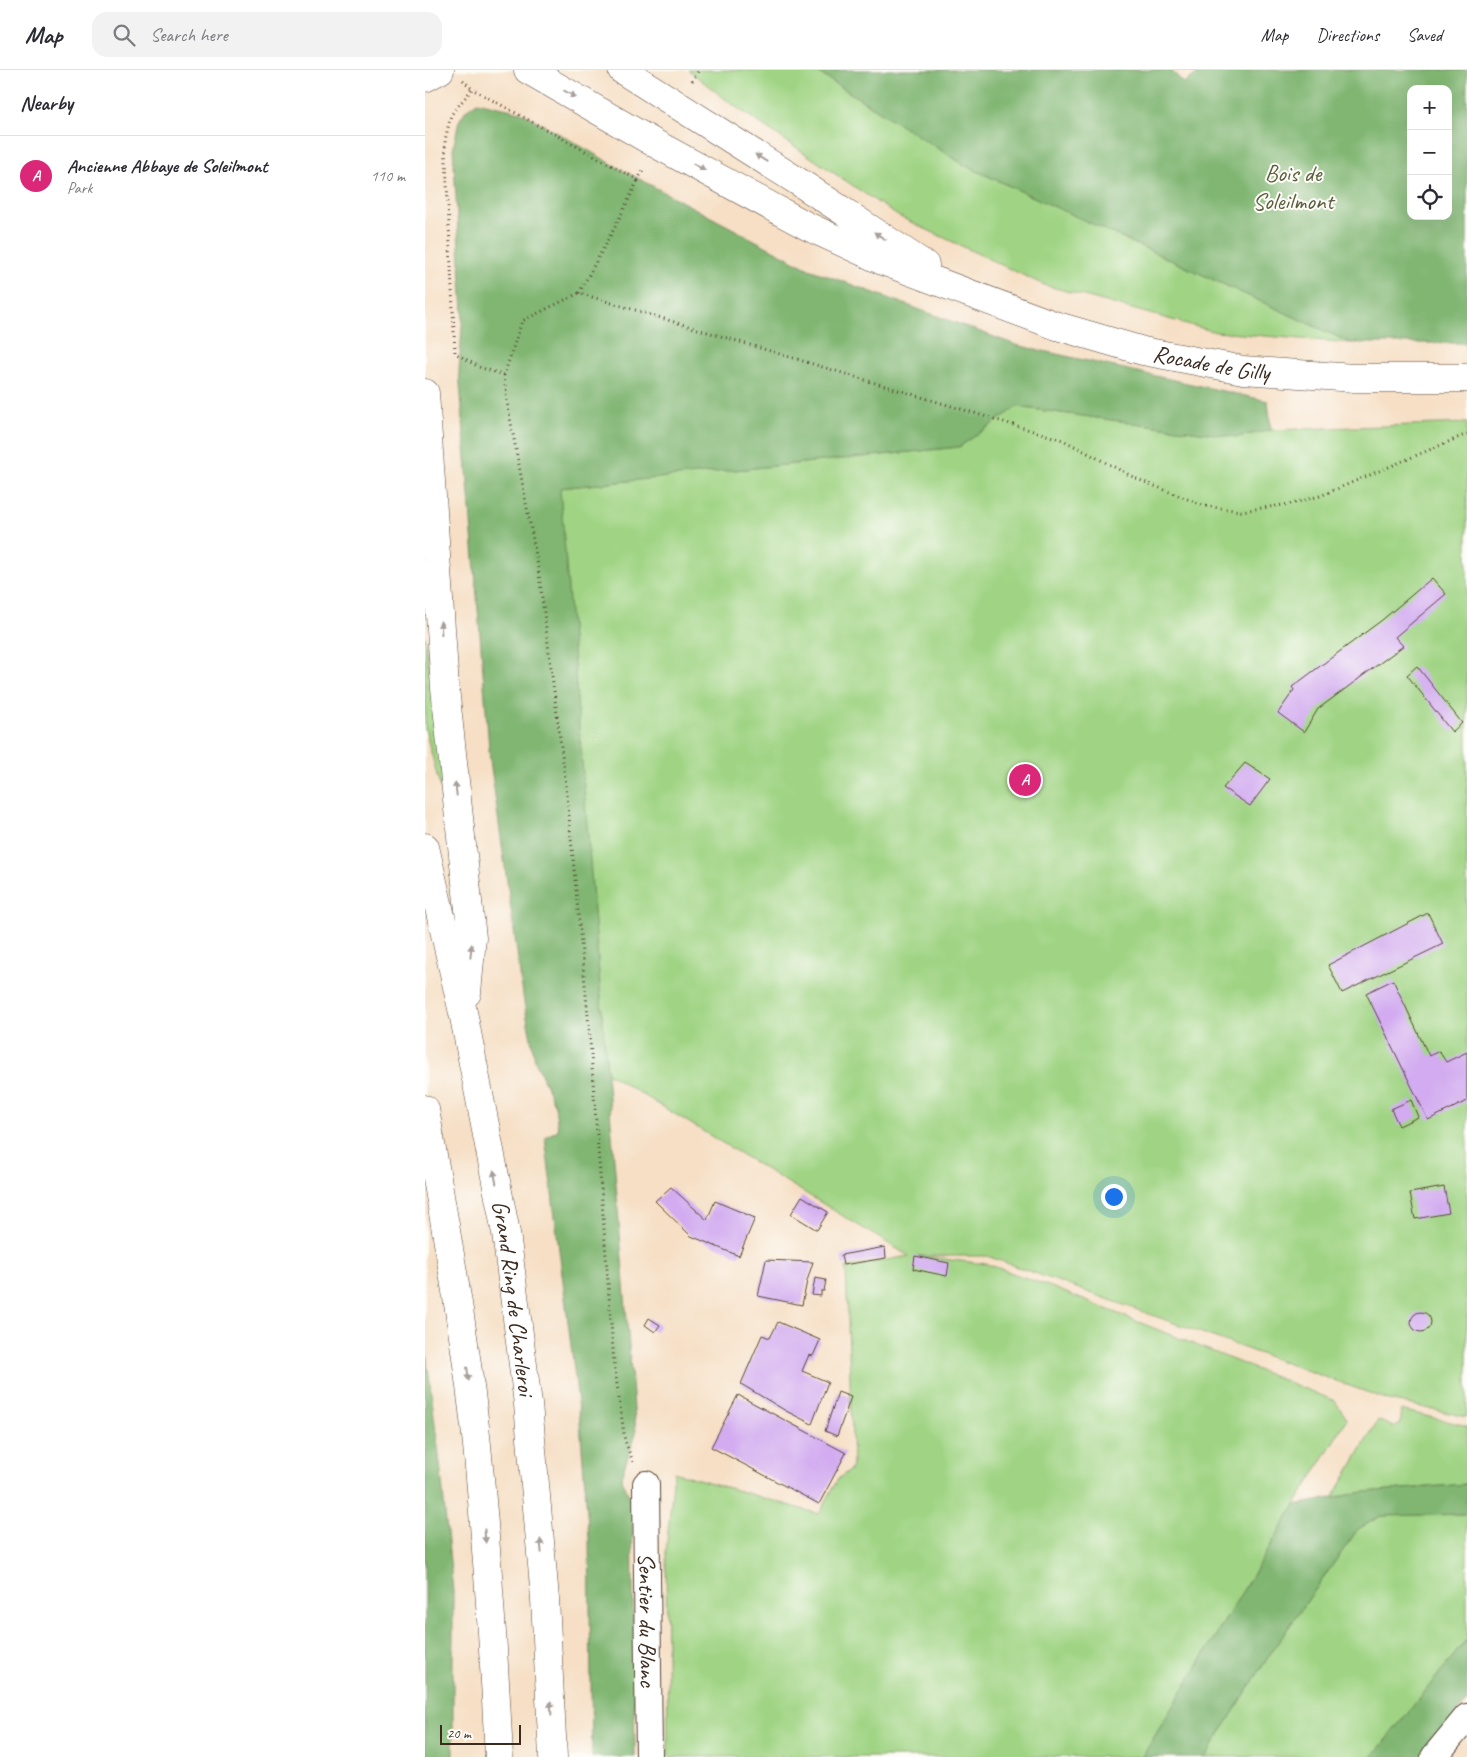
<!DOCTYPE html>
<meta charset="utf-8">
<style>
:root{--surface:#fff;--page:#f2f2f3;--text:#2b2b33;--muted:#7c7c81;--line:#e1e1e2;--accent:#db2777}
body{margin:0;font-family:Caveat,sans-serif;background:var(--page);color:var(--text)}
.controls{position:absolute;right:15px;top:15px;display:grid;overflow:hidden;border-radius:10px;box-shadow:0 5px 20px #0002}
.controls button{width:45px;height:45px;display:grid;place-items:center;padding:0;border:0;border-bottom:1px solid var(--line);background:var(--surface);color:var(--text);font:25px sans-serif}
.scale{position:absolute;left:15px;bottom:12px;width:81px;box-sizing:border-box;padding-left:5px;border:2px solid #3b2a1e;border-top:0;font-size:14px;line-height:18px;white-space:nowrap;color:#3b2a1e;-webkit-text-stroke:4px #fdfcf7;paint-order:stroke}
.you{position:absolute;left:688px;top:1126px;width:18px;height:18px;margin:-12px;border:4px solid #fff;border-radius:50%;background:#1a73e8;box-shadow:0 0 0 8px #1a73e833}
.badge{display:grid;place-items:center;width:32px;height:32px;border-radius:50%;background:var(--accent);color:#fff;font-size:16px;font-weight:700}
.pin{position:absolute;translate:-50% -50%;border:2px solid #fff;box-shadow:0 1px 5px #0006}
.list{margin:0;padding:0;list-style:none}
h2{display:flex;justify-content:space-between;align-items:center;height:65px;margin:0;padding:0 20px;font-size:21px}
h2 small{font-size:16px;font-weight:400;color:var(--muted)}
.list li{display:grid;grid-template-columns:32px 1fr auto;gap:15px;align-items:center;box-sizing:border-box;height:80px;padding:0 20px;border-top:1px solid var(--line)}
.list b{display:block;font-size:19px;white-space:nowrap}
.list p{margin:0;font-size:16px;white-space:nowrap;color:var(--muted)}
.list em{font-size:16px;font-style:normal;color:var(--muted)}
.icon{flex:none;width:28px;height:28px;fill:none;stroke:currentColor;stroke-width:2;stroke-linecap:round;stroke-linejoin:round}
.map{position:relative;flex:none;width:1042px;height:1687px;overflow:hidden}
header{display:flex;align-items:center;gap:30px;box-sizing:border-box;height:70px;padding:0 25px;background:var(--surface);border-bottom:1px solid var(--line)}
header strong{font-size:24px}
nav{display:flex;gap:28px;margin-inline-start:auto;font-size:18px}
.search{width:350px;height:45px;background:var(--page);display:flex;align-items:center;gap:12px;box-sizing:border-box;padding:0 18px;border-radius:15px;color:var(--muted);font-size:19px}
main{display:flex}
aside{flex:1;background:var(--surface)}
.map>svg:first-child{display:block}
.green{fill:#a0d484;stroke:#6e7f51}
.forest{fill:#80b672;stroke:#5e7048;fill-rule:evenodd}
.building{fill:#d2abf0}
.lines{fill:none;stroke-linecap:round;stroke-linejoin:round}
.minor-casing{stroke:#574537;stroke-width:28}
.secondary-casing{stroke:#574537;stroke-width:29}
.motorway-casing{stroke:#574537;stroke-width:29}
.path{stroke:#574537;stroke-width:3;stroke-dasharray:1 4;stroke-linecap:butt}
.minor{stroke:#fff;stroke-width:26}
.secondary{stroke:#fff;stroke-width:28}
.motorway{stroke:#fff;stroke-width:28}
.oneway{fill:#a79f9a}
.labels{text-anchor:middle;stroke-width:4;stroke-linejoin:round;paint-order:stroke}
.park-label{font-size:24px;fill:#595d3d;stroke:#fdfcf7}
.street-label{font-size:24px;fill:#3b2a1e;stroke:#fdfcf7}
</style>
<header>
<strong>Map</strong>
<div class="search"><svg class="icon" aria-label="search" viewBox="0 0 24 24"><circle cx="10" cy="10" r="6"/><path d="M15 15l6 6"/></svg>Search here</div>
<nav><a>Map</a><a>Directions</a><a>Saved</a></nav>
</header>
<main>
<aside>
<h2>Nearby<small></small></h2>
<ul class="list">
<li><span class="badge">A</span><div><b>Ancienne Abbaye de Soleilmont</b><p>Park</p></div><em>110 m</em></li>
</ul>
</aside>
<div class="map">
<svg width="1042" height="1687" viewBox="0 0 1042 1687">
<rect width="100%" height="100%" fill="#fdfcf7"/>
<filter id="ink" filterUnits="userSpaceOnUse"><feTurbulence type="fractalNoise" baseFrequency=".02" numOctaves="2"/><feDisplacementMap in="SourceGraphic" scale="10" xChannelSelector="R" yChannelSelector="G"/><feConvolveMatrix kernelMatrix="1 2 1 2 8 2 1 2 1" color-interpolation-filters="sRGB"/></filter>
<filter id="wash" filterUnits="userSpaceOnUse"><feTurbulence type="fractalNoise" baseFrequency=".0096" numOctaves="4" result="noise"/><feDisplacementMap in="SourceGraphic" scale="20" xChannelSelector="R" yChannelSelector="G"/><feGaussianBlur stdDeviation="1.12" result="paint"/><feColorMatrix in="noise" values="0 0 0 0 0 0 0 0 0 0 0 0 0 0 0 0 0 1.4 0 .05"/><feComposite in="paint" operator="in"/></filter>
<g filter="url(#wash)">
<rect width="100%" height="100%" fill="#f6dfc5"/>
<path class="green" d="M 263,0 L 389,0 L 541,96 L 926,273 L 791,262 L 619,215 L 473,146 L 308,35 Z
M 592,337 L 812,367 L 846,360 L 1042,353 L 1042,1347 L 964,1330 L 562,1186 L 492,1186 L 562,1194 L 629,1218 L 910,1331 L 922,1349 L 717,1687 L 243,1687 L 241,1482 L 249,1402 L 394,1444 L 413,1409 L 425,1400 L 428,1394 L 421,1197 L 484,1186 L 182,1003 L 134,418 L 534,377 Z
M 0,566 L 20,720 L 16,720 L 0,659 Z
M 976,1340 L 1042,1356 L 1042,1414 L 939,1422 L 908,1428 L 953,1350 L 968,1357 L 976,1353 Z
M 1042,1444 L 1042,1569 L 947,1687 L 780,1687 L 849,1578 L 933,1459 L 956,1446 Z"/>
<path class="forest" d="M 389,0 L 746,0 L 759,13 L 778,0 L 1042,0 L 1042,273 L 926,273 L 541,96 ZM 986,19 L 1023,19 L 1023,146 L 986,146 Z
M 52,32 L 96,42 L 201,102 L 384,199 L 591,275 L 843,331 L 846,360 L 812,367 L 592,337 L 534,377 L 135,418 L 211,1363 L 196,1407 L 207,1433 L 210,1687 L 167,1687 L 164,1468 L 154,1340 L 120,1067 L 133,1060 L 130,1036 L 110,990 L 99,932 L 65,690 L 34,301 L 38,242 L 28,79 L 34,51 L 41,40 Z
M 0,1273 L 16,1402 L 28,1521 L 28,1687 L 0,1687 Z
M 1042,1414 L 1042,1444 L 956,1446 L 933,1459 L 849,1578 L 780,1687 L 717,1687 L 870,1435 L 939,1422 Z
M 1042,1569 L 1042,1631 L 996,1687 L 947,1687 Z"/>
<g id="blocks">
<path class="building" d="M 1007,508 L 1021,524 L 970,567 L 978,576 L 893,639 L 879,662 L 853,643 L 869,620 L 867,617 L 957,550 Z
M 992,596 L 1037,653 L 1027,662 L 982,605 Z
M 820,693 L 845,709 L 825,736 L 798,718 Z
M 1003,843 L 1018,874 L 917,923 L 903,895 Z
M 968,910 L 1004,986 L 1014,981 L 1021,992 L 1042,982 L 1042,1031 L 1003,1050 L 941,923 Z
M 986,1030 L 993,1047 L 974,1056 L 966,1039 Z
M 246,1117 L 282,1150 L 290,1131 L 330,1148 L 314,1186 L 266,1166 L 230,1131 Z
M 1019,1117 L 1024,1143 L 990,1149 L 985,1123 Z
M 377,1126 L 403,1142 L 392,1160 L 366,1144 Z
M 460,1177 L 461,1188 L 418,1195 L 416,1185 Z
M 490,1186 L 524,1193 L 522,1206 L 488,1199 Z
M 341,1190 L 388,1192 L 382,1211 L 377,1235 L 333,1226 Z
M 390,1208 L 401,1210 L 399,1221 L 396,1221 L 396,1226 L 387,1225 Z
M986 1252a10 10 0 1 1 20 0a10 10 0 1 1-20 0Z
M 224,1248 L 235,1255 L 230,1262 L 220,1255 Z
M 353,1252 L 395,1270 L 388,1286 L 384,1285 L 377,1301 L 403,1312 L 387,1354 L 361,1341 L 316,1314 L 337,1265 L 345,1268 Z
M 413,1322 L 426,1327 L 412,1366 L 400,1361 Z
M 313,1325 L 421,1383 L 394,1434 L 286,1377 Z"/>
</g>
</g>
<g filter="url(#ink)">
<use href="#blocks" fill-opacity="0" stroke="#574537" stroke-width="1"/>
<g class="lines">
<defs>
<g id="minor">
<path id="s1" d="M 221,1414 L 224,1687"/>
<path d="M 1009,1687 L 1042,1647"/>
</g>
<g id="secondary">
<path id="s2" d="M 103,0 L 231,74 L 382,156 L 460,192 L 629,255 L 718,281 L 818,300 L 929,308 L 1042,308"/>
<path d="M 197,0 L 377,114 L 500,195"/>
</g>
<g id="motorway">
<path d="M 0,8 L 15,0"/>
<path d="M 0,323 L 20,618 L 47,868 L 42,923"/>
<path id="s3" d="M 0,777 L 39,947 L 81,1163 L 103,1334 L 120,1529 L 128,1687"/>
<path d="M 0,1039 C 19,1150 40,1262 52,1375 C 62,1479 69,1583 74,1687"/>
</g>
</defs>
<use href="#minor" class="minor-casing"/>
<use href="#secondary" class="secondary-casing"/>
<use href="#motorway" class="motorway-casing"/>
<path class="path" d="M 38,10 L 47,19
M 267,11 L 274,0
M 154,223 L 191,155 L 213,110
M 79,305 L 54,297 L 30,283 L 20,70 L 26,45 L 47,19 L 213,110 L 219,98
M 208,1392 L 200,1371 L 189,1293 L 164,957 L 141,715 L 113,496 L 82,332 L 79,305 L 97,251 L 154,223 L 638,370 L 712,409 L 780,436 L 816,441 L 865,434 L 895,426 L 1042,364"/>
<use href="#minor" class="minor"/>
<use href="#secondary" class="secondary"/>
<use href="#motorway" class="motorway"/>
</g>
<defs><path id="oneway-solid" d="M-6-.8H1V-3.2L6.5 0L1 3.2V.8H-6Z" transform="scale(1.25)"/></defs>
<g class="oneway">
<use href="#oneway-solid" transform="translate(145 24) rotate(30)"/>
<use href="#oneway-solid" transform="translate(336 88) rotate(-147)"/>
<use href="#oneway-solid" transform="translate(274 97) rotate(29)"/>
<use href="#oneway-solid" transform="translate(455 166) rotate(-147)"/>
<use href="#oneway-solid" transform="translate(16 558) rotate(-94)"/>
<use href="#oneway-solid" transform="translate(31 719) rotate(-96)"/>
<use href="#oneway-solid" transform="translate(46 881) rotate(-85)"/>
<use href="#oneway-solid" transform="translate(70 1107) rotate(-101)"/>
<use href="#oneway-solid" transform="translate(43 1304) rotate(83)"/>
<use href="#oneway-solid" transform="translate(60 1466) rotate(85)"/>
<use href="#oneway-solid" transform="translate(116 1476) rotate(-95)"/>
<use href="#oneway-solid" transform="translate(126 1638) rotate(-93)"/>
</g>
</g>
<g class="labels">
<g class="park-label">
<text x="868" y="111">Bois de<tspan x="868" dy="28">Soleilmont</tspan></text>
</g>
<g class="street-label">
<text dy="8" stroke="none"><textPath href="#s2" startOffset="748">Rocade de Gilly</textPath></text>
<text dy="8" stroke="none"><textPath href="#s3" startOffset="460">Grand Ring de Charleroi</textPath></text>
<text dy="8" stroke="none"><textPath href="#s1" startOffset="136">Sentier du Blanc</textPath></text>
</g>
</g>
</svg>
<div class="controls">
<button>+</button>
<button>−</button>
<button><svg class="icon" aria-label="locate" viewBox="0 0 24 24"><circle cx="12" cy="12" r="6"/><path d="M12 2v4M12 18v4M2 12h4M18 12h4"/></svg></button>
</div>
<div class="scale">20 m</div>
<div class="you"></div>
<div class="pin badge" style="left:600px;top:710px">A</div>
</div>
</main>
